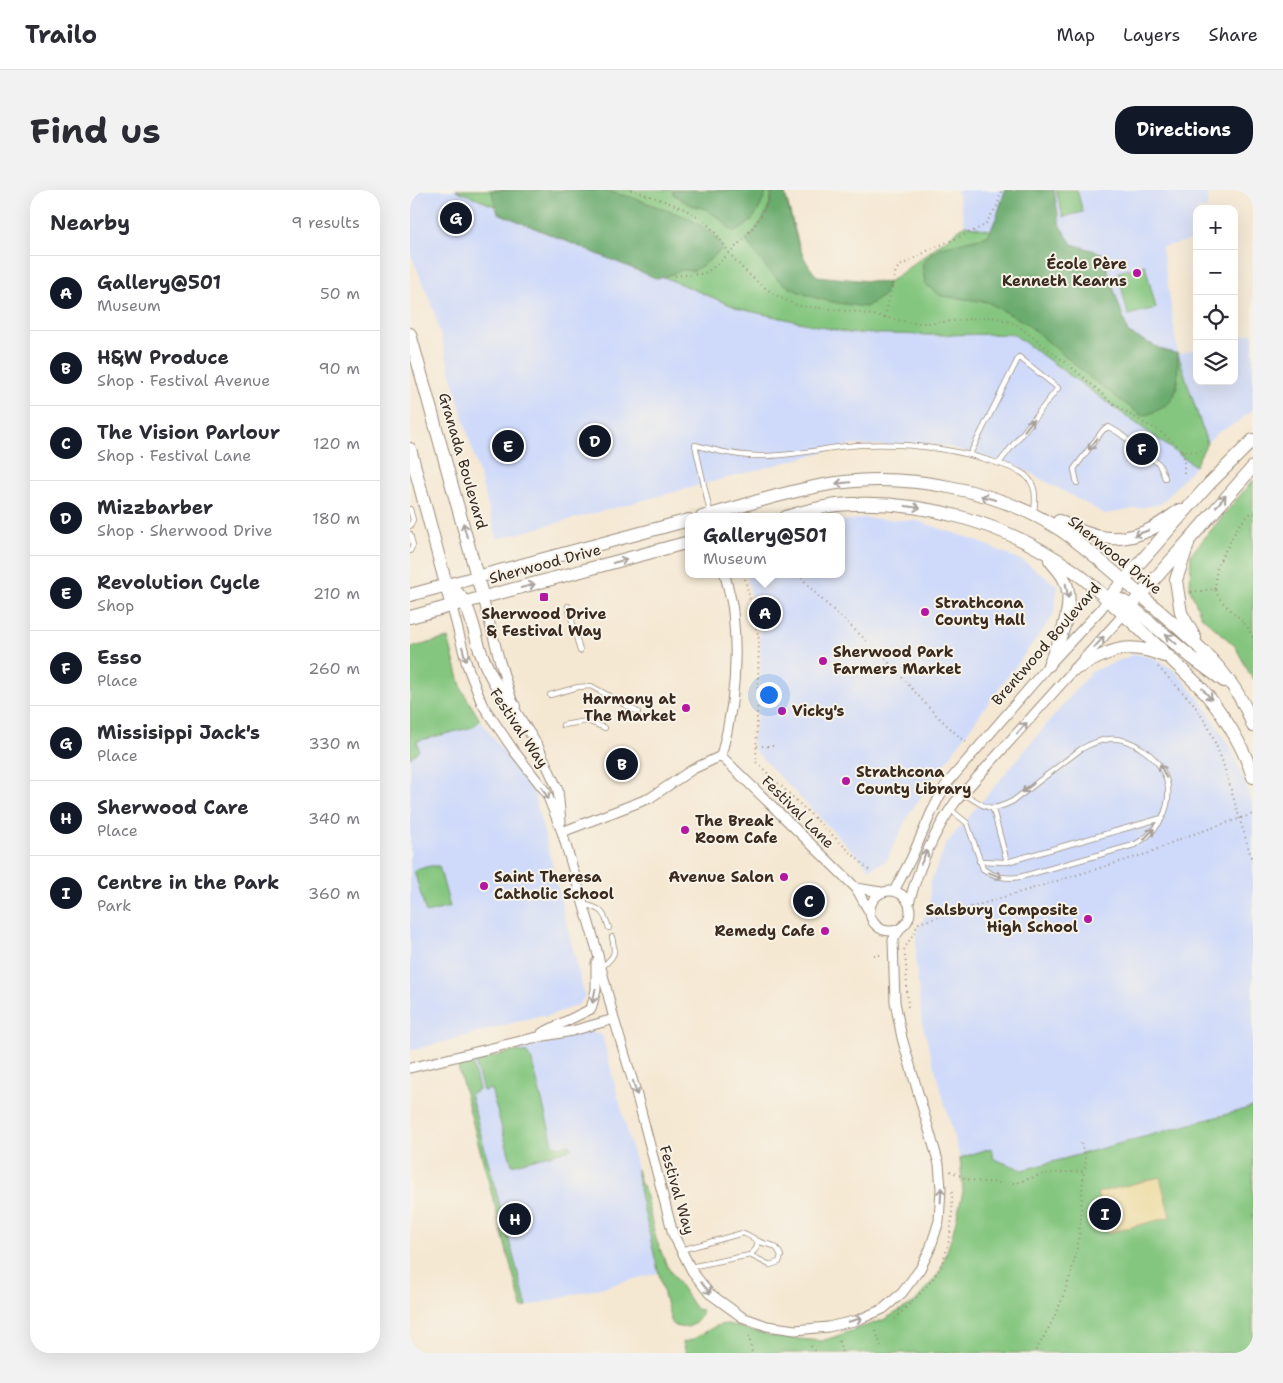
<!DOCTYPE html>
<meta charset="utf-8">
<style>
:root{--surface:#fff;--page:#f2f2f3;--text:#2b2b33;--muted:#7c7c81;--line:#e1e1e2;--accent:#111827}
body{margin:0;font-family:"Shantell Sans",sans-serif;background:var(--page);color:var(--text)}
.controls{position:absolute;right:15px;top:15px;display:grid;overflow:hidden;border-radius:10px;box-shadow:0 5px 20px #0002}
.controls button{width:45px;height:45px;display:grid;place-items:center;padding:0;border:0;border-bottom:1px solid var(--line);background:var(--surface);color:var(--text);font:25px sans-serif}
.you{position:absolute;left:358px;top:504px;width:18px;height:18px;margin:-12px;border:4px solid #fff;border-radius:50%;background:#1a73e8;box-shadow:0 0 0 8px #1a73e833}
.badge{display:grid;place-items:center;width:32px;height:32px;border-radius:50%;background:var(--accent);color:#fff;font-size:16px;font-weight:700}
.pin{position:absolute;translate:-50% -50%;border:2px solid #fff;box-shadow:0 1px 5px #0006}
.popup{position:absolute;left:275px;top:323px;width:160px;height:65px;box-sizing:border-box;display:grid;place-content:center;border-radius:10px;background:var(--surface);filter:drop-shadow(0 1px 4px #0005);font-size:16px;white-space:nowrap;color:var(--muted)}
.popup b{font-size:19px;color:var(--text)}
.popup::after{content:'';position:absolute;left:50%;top:100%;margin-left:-10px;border:10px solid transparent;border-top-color:var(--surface)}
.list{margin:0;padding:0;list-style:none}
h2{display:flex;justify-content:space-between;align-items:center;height:65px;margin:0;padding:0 20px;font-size:21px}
h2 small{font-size:16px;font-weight:400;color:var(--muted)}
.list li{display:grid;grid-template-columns:32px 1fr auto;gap:15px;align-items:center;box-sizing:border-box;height:75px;padding:0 20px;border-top:1px solid var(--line)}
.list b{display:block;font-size:19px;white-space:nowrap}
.list p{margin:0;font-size:16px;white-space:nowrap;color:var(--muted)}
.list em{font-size:16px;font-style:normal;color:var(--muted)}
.icon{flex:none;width:28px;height:28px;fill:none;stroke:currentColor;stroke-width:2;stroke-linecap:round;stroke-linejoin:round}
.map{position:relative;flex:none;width:843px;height:1163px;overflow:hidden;border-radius:20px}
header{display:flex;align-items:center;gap:30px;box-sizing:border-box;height:70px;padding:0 25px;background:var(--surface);border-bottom:1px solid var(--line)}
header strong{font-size:24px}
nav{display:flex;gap:28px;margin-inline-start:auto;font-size:18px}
.intro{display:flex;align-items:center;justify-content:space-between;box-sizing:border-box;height:120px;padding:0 30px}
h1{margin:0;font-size:35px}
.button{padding:12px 22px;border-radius:20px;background:var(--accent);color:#fff;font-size:18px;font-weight:700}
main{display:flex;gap:30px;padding:0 30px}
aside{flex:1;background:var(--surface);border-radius:20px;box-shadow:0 5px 20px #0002}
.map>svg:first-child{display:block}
.built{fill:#cfdafa}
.green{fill:#84c67f;stroke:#60784e}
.forest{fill:#6bab6e;stroke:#536a46}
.sand{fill:#eeda9e;stroke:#94825e}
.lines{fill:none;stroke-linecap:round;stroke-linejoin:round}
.lane-casing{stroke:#988978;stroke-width:6}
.street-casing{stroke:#988978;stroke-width:11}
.secondary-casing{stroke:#988978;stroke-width:14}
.path{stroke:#988978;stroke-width:2;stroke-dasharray:1 4;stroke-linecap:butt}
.lane{stroke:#fff;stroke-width:4.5}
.street{stroke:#fff;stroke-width:9}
.secondary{stroke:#fff;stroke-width:12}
.oneway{stroke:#a79f9a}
.poi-dot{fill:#b5179e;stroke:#f7f3e8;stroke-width:2}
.labels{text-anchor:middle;stroke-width:4;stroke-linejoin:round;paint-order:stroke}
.poi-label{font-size:15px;font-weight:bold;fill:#3b2a1e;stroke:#f7f3e8;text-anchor:start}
.street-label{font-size:15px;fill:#3b2a1e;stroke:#f7f3e8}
</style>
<header>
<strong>Trailo</strong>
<nav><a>Map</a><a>Layers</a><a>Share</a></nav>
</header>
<div class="intro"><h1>Find us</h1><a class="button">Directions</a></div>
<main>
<aside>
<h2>Nearby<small>9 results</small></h2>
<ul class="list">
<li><span class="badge">A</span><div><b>Gallery@501</b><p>Museum</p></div><em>50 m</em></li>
<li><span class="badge">B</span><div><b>H&amp;W Produce</b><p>Shop · Festival Avenue</p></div><em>90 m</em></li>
<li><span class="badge">C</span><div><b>The Vision Parlour</b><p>Shop · Festival Lane</p></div><em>120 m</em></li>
<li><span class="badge">D</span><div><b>Mizzbarber</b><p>Shop · Sherwood Drive</p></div><em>180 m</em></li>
<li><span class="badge">E</span><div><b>Revolution Cycle</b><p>Shop</p></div><em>210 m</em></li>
<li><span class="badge">F</span><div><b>Esso</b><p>Place</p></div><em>260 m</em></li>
<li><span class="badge">G</span><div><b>Missisippi Jack's</b><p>Place</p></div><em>330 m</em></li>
<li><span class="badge">H</span><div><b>Sherwood Care</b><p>Place</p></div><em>340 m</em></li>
<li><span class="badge">I</span><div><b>Centre in the Park</b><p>Park</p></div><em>360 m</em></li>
</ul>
</aside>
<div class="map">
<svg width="843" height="1163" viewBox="0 0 843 1163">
<rect width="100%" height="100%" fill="#f7f3e8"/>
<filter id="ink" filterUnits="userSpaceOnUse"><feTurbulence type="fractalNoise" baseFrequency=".02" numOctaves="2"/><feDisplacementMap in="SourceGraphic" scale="10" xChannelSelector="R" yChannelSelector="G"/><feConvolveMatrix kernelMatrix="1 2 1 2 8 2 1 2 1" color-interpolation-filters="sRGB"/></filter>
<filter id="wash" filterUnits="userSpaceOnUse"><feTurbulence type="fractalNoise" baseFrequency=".0096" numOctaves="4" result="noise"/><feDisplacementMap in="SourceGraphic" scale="20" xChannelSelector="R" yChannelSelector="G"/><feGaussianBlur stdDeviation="1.12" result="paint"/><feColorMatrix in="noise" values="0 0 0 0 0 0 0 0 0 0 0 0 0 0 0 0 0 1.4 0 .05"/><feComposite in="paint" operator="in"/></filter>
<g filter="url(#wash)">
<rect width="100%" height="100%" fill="#f5e8d3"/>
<path class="built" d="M 0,0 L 46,0 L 330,119 L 439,143 L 519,145 L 603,144 L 785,276 L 751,314 L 695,324 L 607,276 L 536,256 L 441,255 L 87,349 L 22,115 L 0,62 Z
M 547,0 L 798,0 L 797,19 L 787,19 L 787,49 L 752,57 L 768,164 L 787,159 L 787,191 L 824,191 L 824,148 L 843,143 L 843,219 L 828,232 L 807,243 L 797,253 L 768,164 L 753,160 L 718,143 L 692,63 L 555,35 Z
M 454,328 L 508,331 L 565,350 L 615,372 L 648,396 L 643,426 L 573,520 L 499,624 L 477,670 L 460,679 L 344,560 L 342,550 L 351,512 L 350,441 L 336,384 L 431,384 L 431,331 Z
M 38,448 L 52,500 L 70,530 L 124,603 L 175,807 L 168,815 L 135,827 L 132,825 L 0,861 L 0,458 Z
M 725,464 L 745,468 L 765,481 L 792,512 L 824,565 L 843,615 L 843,917 L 613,980 L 584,969 L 581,958 L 550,968 L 512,833 L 506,774 L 506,742 L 520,717 L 520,694 L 536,654 L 681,482 Z
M 179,841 L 184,842 L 192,845 L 227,979 L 227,986 L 234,1021 L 248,1083 L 112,1118 L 48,877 Z"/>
<path class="green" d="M 46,0 L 374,0 L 389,55 L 397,76 L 407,87 L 478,93 L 555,35 L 692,63 L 718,143 L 753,160 L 768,164 L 797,253 L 785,276 L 603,144 L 519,145 L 439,143 L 330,119 Z
M 646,0 L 667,0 L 673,22 L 653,27 Z
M 735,75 L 746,118 L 718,125 L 708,82 Z
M 843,290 L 843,490 L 825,456 L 791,426 L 780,399 L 781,364 Z
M 38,448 L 52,500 L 70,530 L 63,537 L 7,551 L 9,560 L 0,568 L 0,458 Z
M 20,676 L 29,676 L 40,717 L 16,723 L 4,680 Z
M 105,861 L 117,863 L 122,871 L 143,954 L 148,957 L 160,954 L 161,959 L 102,975 L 81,899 L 73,901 L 65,872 Z
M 62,873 L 69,899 L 65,900 L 66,902 L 60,904 L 117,1117 L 112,1118 L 48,877 Z
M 843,917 L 843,1163 L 276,1163 L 273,1152 C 290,1150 301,1133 318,1134 L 366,1147 L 412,1151 L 473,1130 L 505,1112 L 530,1082 L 542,1046 L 553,1002 L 550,968 L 581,958 L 584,969 L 613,980 Z
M 227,979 L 231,995 L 233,995 L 246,1049 L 257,1076 L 286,1119 L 292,1120 C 290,1135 275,1142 262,1134 C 252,1099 244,1064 236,1029 C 232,1013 227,995 227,979 Z"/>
<path class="forest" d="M 81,0 L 191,0 L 221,7 L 278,28 L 301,42 L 313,58 L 296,73 L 283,81 L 273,80 L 248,89 L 88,23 Z
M 263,0 L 357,0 L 357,1 C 350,18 342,37 323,42 L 313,31 L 296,19 L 280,15 L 263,4 Z
M 362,0 L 374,0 C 382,29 386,64 407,86 L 478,93 L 473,106 L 456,117 C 424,113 386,108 362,84 C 353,75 345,62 336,51 C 349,35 361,22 362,0 Z
M 595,0 L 644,0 L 650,36 L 662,54 L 692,63 L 718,143 L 753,160 L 768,164 C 767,201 772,214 732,226 L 682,189 L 616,133 L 577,112 L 531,106 L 515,94 L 512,74 L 522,62 L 531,57 L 578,46 L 587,26 Z"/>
<path class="sand" d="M 750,987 L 760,1027 L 698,1043 L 687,1003 Z"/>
</g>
<g filter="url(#ink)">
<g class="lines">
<defs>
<path id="lane" d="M 560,264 L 609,167 L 648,198 L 589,273
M 667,293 L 664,279 L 693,240 L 699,237 L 709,243 L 749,274 L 755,288
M 0,319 L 3,330 L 0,336
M 300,322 L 285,255 C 306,261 326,266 348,266 C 383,267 415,257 449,255 C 494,253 542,258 584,272 C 594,275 607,279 615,285 C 628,296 625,310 624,324
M 0,344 L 3,355 L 0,361
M 158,416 L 170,461
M 140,505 L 168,497 L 181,496 L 228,522
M 153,535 L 177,531 L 195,538
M 583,619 L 597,672
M 541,620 L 557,633 L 573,679 C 585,687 595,689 610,687 L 724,655 C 764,634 772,585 732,559 C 723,553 711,548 700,549 C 689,550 680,554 671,559 L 603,611 C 578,624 576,617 553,603
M 569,671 L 597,672 L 752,628
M 173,714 C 190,718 194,721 199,738
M 192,777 C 205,766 206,764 202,747
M 271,1060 L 333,1043 C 340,1045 342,1048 348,1051 C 359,1057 365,1051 371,1066 L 369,1072 L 360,1075 L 340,1065 L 280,1077
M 340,1065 L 346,1059 L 348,1051"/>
<path id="street" d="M 73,408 L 90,472 L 105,520 L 129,558 L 148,600 L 151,632
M 42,417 L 57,475 L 72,514 L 104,561 L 136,602 L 152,642 L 186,757 L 204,829 L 226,902 L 263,1044 L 282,1081 L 299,1103 L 332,1127 L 357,1136 L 385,1140 L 418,1137 L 448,1130 L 473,1119 L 492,1103 L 510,1079 L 520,1059 L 529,1031 L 531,999 L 529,974 L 492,848 L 485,812 L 483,750 L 491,738
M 311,566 L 446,698 L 460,723
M 152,642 L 240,608 L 283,579 L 311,566 C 324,520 328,469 323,422 C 322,409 317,396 315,384
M 446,698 L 471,702
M 484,701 L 501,669 L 522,621 L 535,596 L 639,475 L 691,419 L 697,410
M460 721a20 20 0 1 1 40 0a20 20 0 1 1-40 0Z
M 499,713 C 509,676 523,643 546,611 L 714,424
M 132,843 L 181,819 L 186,800 L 186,773
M 0,878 L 123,848 L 162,841 L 204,829"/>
<path id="secondary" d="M 0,144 L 73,408
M 0,259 L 42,417
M 292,327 C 334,316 376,301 420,294 C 495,282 589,299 652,341 C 684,363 711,389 740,413 C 781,449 825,483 843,536
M 376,327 C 392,322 410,317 427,315 C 510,308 597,333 664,381 C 684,396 703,414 721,431 C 745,454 769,476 792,499 C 814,525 833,555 843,587
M 649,331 C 679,347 708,356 741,339 C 751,334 761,326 770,320
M 778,354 L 766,390 L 771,423 L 785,448
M 36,395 C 61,406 63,441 71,463 C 79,484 88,501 104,516
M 0,405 L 279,330
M 697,410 L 799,294 L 843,250
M 697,410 L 711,410 L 721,416 L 781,467 L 814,491
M 714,424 L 843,277
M 0,427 L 279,352
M 639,475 C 649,451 667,413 654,389 C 651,382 644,376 640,370
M 665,479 C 700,461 716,450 754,466"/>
</defs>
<use href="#lane" class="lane-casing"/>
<use href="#street" class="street-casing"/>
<use href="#secondary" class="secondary-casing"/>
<path class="path" d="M 221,0 C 243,7 278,17 295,32 C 308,43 314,57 324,69 C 342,89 364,108 390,116 L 447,122 L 504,133 L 524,133 L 577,127 L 587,128 L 606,134 L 665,180 L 701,212 L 732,232 L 748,240 L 766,254 L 774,264 L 774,285
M 265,86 C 275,84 288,86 296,82 C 312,74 348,35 355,19 C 358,13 359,7 358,0
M 475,127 L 486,80 L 490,76 L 523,58 L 559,43 L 575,35 L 587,16 L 592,0
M 771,260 L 783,262 L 795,260
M 334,384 L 349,449 L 346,572 L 461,682
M 382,387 L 390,386 L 406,404 L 459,453
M 805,399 L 807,376 L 829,335 L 843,321
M 781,402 L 805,399 C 812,418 827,422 837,437 C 840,440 841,445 843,448
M 671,407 L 680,410
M 472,465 L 521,520 L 557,554
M 748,477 L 783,513 L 799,538 L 812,570 L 843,673
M 347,556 L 364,556
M 494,760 L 509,733 L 739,663 L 772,648 L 843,624
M 464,765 L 473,765
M 495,766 L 496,775 L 498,818
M 671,953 L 676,971 L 674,981
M 540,981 L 557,989 L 571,992 L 606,993 L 633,984 L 674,981 C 671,1002 672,1023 669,1044 C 664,1086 647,1127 624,1163
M 485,1129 C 499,1114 519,1097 529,1079 C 541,1056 543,1028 542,1002
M 466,1141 L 471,1156
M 339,1146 L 342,1163
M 429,1151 L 432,1163
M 401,1156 L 406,1163"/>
<use href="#lane" class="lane"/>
<use href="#street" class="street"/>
<use href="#secondary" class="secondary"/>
</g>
<defs><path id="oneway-shaft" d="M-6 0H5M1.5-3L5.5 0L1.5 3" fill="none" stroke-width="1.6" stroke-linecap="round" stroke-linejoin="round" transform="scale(1.25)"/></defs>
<g class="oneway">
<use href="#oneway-shaft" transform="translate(619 235) rotate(-52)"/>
<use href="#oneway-shaft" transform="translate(683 254) rotate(127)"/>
<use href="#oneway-shaft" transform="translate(433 293) rotate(175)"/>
<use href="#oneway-shaft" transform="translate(578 308) rotate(-164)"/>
<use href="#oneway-shaft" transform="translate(811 311) rotate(-49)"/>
<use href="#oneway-shaft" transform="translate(503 317) rotate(8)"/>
<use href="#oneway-shaft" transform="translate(55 340) rotate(-105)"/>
<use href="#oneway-shaft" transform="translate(731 343) rotate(161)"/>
<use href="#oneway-shaft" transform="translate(210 371) rotate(-15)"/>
<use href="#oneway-shaft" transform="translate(118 396) rotate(-15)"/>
<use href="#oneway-shaft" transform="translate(657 401) rotate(80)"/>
<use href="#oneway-shaft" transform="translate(761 449) rotate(-139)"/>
<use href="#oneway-shaft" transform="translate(689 452) rotate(-49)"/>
<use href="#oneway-shaft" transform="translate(54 464) rotate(75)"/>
<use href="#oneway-shaft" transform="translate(797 504) rotate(50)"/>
<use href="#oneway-shaft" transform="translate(612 538) rotate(-48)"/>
<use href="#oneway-shaft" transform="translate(753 581) rotate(-116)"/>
<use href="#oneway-shaft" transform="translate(618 598) rotate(142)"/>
<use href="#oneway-shaft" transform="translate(135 603) rotate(60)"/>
<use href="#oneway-shaft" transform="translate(739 644) rotate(-46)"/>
<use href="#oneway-shaft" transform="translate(514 667) rotate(-66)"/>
<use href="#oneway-shaft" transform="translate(585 685) rotate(20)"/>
<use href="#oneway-shaft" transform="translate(184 806) rotate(102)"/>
<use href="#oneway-shaft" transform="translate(225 898) rotate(74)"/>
<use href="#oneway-shaft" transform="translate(531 1005) rotate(-87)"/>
<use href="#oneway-shaft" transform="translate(296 1098) rotate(49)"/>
<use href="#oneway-shaft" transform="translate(445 1130) rotate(-16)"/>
</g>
</g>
<g class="poi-dot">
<circle cx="727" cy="83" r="5"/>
<rect x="129" y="402" width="10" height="10" rx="2.5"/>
<circle cx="515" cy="422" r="5"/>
<circle cx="413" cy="471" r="5"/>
<circle cx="276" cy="518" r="5"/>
<circle cx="372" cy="521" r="5"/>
<circle cx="436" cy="591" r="5"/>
<circle cx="275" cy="640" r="5"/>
<circle cx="374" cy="687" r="5"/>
<circle cx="74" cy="696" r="5"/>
<circle cx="678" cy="729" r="5"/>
<circle cx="415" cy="741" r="5"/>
</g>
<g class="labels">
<g class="poi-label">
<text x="717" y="79" text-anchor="end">École Père<tspan x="717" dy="17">Kenneth Kearns</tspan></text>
<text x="525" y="418">Strathcona<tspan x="525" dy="17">County Hall</tspan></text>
<text x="134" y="429" text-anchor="middle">Sherwood Drive<tspan x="134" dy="17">&amp; Festival Way</tspan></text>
<text x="423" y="467">Sherwood Park<tspan x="423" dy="17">Farmers Market</tspan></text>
<text x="266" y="514" text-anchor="end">Harmony at<tspan x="266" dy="17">The Market</tspan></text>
<text x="382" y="526">Vicky's</text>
<text x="446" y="587">Strathcona<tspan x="446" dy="17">County Library</tspan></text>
<text x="285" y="636">The Break<tspan x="285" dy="17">Room Cafe</tspan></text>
<text x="84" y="692">Saint Theresa<tspan x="84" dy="17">Catholic School</tspan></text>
<text x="364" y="692" text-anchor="end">Avenue Salon</text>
<text x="668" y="725" text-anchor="end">Salsbury Composite<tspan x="668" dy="17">High School</tspan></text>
<text x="405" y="746" text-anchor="end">Remedy Cafe</text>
</g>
<g class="street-label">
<text transform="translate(53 271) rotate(74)" y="5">Granada Boulevard</text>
<text transform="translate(705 365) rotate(39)" y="5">Sherwood Drive</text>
<text transform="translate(135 374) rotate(-15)" y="5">Sherwood Drive</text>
<text transform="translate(636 454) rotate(-49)" y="5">Brentwood Boulevard</text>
<text transform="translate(109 538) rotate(56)" y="5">Festival Way</text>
<text transform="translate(388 622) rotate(45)" y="5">Festival Lane</text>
<text transform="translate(267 1000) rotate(74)" y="5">Festival Way</text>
</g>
</g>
</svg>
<div class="controls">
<button>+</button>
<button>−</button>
<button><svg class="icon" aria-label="locate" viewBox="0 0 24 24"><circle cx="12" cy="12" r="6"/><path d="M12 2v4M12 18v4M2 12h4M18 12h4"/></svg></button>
<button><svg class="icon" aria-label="layers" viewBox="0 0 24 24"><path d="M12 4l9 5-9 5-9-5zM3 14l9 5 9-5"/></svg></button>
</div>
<div class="you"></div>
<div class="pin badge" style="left:355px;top:423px">A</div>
<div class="popup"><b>Gallery@501</b>Museum</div>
<div class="pin badge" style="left:212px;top:574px">B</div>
<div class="pin badge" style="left:399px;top:711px">C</div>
<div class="pin badge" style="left:185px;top:251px">D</div>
<div class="pin badge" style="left:98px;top:256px">E</div>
<div class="pin badge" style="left:732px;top:259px">F</div>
<div class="pin badge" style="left:46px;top:28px">G</div>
<div class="pin badge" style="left:105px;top:1029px">H</div>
<div class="pin badge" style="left:695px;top:1024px">I</div>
</div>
</main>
